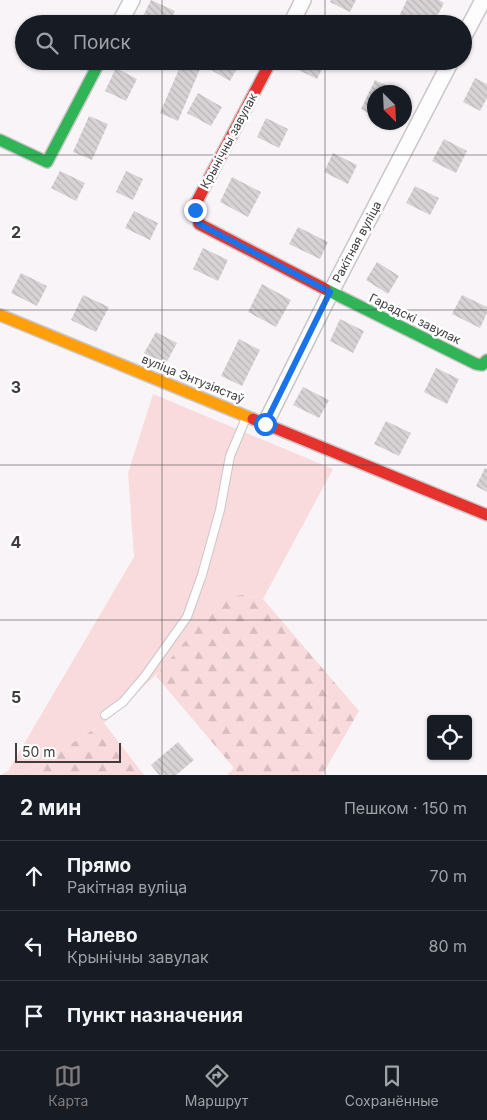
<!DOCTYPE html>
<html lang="ru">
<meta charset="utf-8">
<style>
:root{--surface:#171b24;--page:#242831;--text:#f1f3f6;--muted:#9ea1a6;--line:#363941;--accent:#7f7c7f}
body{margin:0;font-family:Inter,sans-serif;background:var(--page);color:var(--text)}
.controls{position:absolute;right:15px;bottom:15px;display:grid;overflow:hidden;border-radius:5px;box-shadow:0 1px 4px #0004}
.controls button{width:45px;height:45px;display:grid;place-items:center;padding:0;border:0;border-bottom:1px solid var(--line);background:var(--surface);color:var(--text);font:25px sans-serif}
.compass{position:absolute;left:367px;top:85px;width:45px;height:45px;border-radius:50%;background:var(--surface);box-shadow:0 1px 4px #0004;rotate:156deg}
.scale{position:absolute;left:15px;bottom:12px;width:106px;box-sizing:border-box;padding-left:5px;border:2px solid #3e3c3e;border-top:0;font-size:14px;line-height:18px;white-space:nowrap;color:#3e3c3e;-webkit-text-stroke:4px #fff;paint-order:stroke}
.stop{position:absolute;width:15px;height:15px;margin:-11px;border:4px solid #1a73e8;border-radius:50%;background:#fff}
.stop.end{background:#1a73e8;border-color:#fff;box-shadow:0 1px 5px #0008}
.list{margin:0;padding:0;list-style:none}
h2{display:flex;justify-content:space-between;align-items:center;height:65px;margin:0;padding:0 20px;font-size:21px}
h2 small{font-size:16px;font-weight:400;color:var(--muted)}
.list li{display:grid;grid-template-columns:32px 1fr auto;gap:15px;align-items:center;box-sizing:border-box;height:70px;padding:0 20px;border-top:1px solid var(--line)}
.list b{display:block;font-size:19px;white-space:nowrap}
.list p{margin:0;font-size:16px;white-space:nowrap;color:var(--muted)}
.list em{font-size:16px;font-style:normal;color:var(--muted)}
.icon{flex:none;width:28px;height:28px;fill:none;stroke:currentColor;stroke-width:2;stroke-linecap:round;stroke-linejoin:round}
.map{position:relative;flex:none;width:487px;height:775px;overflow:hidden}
.search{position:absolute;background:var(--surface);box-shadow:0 1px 4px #0004;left:15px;right:15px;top:15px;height:55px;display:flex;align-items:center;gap:12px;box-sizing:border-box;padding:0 18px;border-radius:28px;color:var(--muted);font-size:19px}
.sheet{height:275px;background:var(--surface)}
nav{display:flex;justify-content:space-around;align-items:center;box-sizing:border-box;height:70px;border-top:1px solid var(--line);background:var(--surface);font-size:14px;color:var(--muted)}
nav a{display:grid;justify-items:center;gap:2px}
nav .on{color:var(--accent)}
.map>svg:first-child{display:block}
.green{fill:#fadbdd}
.forest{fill:url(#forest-firs)}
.building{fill:url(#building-back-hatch)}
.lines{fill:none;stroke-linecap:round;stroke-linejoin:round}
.lane-casing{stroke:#cac6c9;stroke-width:10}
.street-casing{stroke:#cac6c9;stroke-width:18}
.fast-casing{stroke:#cac6c9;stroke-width:14}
.slow-casing{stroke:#cac6c9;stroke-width:14}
.jam-casing{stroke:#cac6c9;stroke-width:14}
.lane{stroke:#fefdfe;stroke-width:8}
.street{stroke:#fefdfe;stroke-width:15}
.fast{stroke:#30b455;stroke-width:11}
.slow{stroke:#ff9f0a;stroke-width:11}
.jam{stroke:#e5322d;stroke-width:11}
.route{stroke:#1a73e8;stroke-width:6}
.grid{fill:none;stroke:#3e3c3e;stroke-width:1;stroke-opacity:0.55}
.labels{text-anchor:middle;stroke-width:5;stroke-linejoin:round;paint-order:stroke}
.street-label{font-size:12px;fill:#3e3c3e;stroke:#fff}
.grid-label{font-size:16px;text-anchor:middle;font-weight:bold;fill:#3e3c3e;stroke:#fff;stroke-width:5;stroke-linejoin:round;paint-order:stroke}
</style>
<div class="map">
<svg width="487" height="775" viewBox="0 0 487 775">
<defs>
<pattern id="forest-firs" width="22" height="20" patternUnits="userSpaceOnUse" patternTransform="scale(1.25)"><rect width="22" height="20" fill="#fadbdd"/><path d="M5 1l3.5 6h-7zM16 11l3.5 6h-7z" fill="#d7bdbf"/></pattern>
<pattern id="building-back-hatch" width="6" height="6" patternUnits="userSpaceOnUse" patternTransform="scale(1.25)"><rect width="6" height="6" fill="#d7d3d5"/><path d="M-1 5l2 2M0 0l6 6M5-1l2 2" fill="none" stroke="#bab6b8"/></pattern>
</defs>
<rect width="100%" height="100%" fill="#f9f4f7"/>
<path class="green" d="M 153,394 L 333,469 L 263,599 L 242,595 L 104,723 L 21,775 L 1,775 L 8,771 L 134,557 L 128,473 Z"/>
<path class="forest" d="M 242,595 L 263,599 L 359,711 L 322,775 L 227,775 L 234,768 L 156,676 L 221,599 Z
M 104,723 L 144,775 L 21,775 Z"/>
<path class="building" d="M 151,0 L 175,11 L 169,24 L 139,24 Z
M 331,0 L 356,0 L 350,12 L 330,2 Z
M 407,0 L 439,0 L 444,3 L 433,24 L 400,24 L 396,22 Z
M 216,61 L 241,61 L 230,81 L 211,70 Z
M 300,61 L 326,61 L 317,79 L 296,69 Z
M 182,62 L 200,69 L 178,121 L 160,113 Z
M 116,68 L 137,79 L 126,101 L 105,91 Z
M 475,78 L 487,84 L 487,98 L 480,111 L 463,102 Z
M 375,80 L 400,92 L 374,92 L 374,116 L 361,109 Z
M 198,93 L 222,107 L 211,126 L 187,113 Z
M 89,116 L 108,124 L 92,160 L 73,152 Z
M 266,118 L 288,129 L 279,148 L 257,137 Z
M 444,139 L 467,151 L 456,173 L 432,161 Z
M 333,153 L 357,165 L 348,184 L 324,172 Z
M 60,171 L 85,183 L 76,201 L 51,188 Z
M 126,171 L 143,179 L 133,200 L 116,192 Z
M 232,177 L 261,192 L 248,217 L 220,202 Z
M 415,186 L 439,198 L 430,215 L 406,203 Z
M 134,211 L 158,223 L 150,240 L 125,228 Z
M 298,227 L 328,242 L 320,259 L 289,244 Z
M 203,248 L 228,260 L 218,281 L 193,269 Z
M 377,262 L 399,276 L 388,294 L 366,280 Z
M 21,273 L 47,286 L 37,306 L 11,293 Z
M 262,284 L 291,300 L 276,327 L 248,312 Z
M 83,295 L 109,307 L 96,332 L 71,320 Z
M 462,295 L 487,307 L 487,313 L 480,328 L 452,314 Z
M 340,319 L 364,331 L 353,353 L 330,341 Z
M 156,332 L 177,343 L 165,365 L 144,353 Z
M 239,339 L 260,350 L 242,386 L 221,376 Z
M 436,368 L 459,379 L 447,404 L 424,392 Z
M 303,387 L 329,400 L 319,418 L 293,405 Z
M 386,421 L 411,433 L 399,456 L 374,444 Z
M 485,468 L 487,469 L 487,492 L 476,486 Z
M 178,742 L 194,760 L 176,775 L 159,775 L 151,765 Z"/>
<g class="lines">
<defs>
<path id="lane" d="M 105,715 L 123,702 L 145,676 L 187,617 L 202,575 L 220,510 L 230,456 L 246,418"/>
<path id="street" d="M 119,24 L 132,0
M 291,24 L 303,0
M 463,38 L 483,0
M 265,424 L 331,292 L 451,61"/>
<path id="fast" d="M 0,140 L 47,162 L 100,61
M 325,289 L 476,364 L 482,365 L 487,360"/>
<path id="slow" d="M 0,315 L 253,419"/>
<path id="jam" d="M 271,61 L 195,205 L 199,224 L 325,289
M 253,419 L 487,515"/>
</defs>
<use href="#lane" class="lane-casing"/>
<use href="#street" class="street-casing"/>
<use href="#fast" class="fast-casing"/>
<use href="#slow" class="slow-casing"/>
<use href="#jam" class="jam-casing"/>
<use href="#lane" class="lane"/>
<use href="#street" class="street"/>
<use href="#fast" class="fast"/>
<use href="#slow" class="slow"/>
<use href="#jam" class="jam"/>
</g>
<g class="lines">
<path class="route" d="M 195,210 L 199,224 L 330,292 L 265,424"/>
</g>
<path class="grid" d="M 162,0 L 162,24M 325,0 L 325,24M 162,61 L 162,775M 325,61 L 325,775M 0,155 L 487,155M 0,310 L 487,310M 0,465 L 487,465M 0,620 L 487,620"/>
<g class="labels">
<g class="street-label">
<text transform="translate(229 141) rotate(-62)" y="4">Крынічны завулак</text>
<text transform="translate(357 242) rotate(-62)" y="4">Ракітная вуліца</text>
<text transform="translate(415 319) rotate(26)" y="4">Гарадскі завулак</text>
<text transform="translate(193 379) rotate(22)" y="4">вуліца Энтузіястаў</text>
</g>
</g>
<g class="grid-label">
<text x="16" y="238">2</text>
<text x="16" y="393">3</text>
<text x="16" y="548">4</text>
<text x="16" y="703">5</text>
</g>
</svg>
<div class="controls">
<button><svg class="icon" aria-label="locate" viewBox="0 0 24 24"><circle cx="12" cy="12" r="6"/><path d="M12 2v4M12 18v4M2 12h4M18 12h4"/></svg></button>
</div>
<svg class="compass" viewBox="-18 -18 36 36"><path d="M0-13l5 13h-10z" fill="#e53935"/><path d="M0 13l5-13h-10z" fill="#9ea1a6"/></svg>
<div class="scale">50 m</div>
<div class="stop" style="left:265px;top:424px"></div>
<div class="stop end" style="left:195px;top:210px"></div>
<div class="search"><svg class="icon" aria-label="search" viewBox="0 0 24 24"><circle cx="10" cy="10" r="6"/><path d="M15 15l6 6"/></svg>Поиск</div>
</div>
<section class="sheet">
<h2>2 мин<small>Пешком · 150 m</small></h2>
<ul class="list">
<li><svg class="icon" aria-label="ahead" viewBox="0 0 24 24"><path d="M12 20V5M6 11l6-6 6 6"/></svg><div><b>Прямо</b><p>Ракітная вуліца</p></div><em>70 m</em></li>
<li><svg class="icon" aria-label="left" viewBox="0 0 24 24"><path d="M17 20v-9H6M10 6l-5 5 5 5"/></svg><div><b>Налево</b><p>Крынічны завулак</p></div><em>80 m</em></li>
<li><svg class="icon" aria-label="arrive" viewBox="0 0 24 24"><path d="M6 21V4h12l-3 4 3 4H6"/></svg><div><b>Пункт назначения</b></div></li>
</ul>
</section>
<nav>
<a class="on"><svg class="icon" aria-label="map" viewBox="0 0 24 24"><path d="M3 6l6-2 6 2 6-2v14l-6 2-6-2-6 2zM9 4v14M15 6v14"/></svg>Карта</a>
<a><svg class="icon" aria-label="directions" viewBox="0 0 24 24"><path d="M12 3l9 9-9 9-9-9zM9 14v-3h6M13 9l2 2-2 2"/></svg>Маршрут</a>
<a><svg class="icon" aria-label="saved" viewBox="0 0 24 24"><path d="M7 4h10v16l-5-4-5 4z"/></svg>Сохранённые</a>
</nav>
